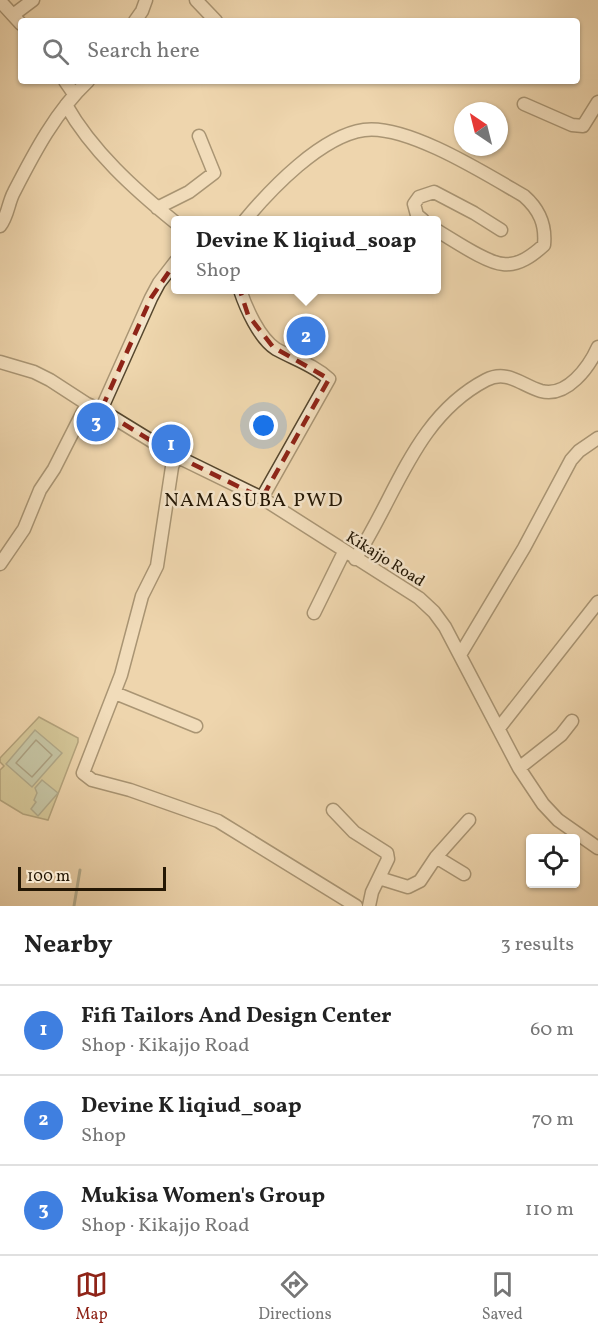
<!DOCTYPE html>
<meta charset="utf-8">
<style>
:root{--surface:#fff;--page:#f6f6f6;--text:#222;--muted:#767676;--line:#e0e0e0;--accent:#8f2418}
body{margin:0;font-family:Vollkorn,serif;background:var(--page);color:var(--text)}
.controls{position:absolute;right:18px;bottom:18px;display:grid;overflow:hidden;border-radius:6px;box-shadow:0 2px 4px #0004}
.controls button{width:54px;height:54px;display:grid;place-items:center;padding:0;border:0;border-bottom:2px solid var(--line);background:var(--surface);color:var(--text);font:30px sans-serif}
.compass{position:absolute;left:454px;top:102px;width:54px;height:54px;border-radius:50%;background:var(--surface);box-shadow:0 2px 4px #0004;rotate:325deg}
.scale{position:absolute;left:18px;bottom:15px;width:148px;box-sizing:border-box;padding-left:6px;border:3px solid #241704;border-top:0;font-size:16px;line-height:21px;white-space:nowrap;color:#241704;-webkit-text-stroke:4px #f4e4ca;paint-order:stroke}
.you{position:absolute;left:264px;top:426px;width:21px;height:21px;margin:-15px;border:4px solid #fff;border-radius:50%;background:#1a73e8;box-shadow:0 0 0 9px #1a73e833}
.badge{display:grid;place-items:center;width:39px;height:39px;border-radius:50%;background:var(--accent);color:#fff;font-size:20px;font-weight:700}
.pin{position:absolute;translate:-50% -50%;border:3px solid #fff;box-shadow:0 2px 6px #0006}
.popup{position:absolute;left:171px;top:216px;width:270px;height:78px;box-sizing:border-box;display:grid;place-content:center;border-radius:6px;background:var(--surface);filter:drop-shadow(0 2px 4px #0005);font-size:20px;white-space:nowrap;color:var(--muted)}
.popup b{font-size:22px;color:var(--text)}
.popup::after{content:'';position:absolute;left:50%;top:100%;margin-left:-12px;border:12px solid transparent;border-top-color:var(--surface)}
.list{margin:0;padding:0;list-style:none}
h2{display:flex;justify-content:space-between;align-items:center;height:78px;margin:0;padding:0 24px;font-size:26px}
h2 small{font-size:20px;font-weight:400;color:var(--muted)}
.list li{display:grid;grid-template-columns:39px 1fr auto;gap:18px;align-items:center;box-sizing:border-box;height:90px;padding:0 24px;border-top:2px solid var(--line)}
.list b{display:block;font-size:22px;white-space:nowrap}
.list p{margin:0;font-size:20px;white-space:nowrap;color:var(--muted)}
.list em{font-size:20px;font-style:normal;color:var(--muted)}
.icon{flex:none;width:33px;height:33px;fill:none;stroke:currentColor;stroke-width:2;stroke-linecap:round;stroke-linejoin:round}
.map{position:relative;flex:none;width:598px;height:906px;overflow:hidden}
.search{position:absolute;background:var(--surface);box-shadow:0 2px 4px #0004;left:18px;right:18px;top:18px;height:66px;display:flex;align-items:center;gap:15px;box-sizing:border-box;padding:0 21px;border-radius:6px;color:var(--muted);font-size:22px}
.sheet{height:348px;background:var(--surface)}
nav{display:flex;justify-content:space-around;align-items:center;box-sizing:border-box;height:84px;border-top:2px solid var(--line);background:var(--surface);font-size:16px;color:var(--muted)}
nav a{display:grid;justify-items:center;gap:3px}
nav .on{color:var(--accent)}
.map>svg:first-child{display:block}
.green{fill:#bbbd88;stroke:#706a46;stroke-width:1.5}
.water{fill:#9bbaa4;stroke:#6b7964;stroke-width:1.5}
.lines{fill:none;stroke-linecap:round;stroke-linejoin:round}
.shore{stroke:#606854;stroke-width:1.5}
.stream{stroke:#6b7964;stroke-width:3}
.minor-casing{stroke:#56472e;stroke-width:15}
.minor{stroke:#f4e4ca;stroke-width:12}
.marked{fill:none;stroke:#8f2418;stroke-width:4.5;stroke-dasharray:12 8;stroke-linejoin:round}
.labels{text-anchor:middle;stroke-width:5;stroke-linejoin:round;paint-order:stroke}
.street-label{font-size:16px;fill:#241704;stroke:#f4e4ca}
.quarter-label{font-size:20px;letter-spacing:1.5px;fill:#241704;stroke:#f4e4ca}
</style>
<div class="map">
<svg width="598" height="906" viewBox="0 0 598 906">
<rect width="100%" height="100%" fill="#eed6ad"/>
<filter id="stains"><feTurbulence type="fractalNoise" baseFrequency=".00333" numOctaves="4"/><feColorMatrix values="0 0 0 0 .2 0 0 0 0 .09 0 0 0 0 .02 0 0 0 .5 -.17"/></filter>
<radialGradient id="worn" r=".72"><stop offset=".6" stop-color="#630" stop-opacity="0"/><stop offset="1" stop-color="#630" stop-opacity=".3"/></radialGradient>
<path class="green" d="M 39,717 L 78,738 L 78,742 L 48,820 L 23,814 L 0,800 L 0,770 L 4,766 L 0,762 L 0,758 Z"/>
<path class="water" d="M 35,730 L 62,753 L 32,787 L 6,764 Z
M 42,780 L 58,793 L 38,816 L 31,809 L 36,802 L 34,800 L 37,793 L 35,788 Z"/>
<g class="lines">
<path class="shore" d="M 36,740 L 52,755 L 32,777 L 16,763 Z"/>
<path class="stream" d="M 74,906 L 80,870"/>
<defs>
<path id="minor" d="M 196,0 L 216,21
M 0,1 L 21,24
M 13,15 L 33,0
M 135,21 L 142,11 L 146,0
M 65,81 L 74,94
M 524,104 L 572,125 L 583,126 L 598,102
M 66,105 C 92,151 134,189 176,223
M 157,208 L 189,192 L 214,173 L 199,136
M 245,220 C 271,189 321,136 364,130 C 407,124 486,174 524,196 C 540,210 546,225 544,245 C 533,255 519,266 503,264 C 486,263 452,239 436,230
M 423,220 L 417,215 L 414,204 L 419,197 L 434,192 L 474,213 L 501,230
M 0,226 C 8,216 8,203 14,192 C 34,153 56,111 88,81
M 240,290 C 246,308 259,338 276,349 C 294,359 314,365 329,379 L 262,498
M 0,362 L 34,372 L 50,380 L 87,404 L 101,410 L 176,456 L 262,498 L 419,598 L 434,612 L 445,627 L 519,768 L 543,804 L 558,820 L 598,848
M 101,410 L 151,298 L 159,283 L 176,261
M 176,456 L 172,467 L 157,566 L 142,596 L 121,675 L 83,773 L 92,780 L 130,790 L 218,821 L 356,906
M 355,559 C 396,497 415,417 486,380 C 507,369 521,385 541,391 C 567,398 589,367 598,347
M 0,564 L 24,529 L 40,490 L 54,469 L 87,404
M 314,613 L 344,552
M 460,655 L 524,548 L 571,460 L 579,451 L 598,438
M 115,693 L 196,726
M 499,728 L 598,602
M 519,768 L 561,735 L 572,721
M 333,810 L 354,832 L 387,853 L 388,859 L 372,892 L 369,906
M 436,857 L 464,874
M 379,878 L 408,887 L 420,881 L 436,857 L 469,820"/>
</defs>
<use href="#minor" class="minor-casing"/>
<use href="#minor" class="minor"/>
</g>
<path d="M0 0H598V906H0ZM 198,241 L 215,254 L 235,275 L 248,315 L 273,347 L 329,379 L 262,498 L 176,456 L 101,410 L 151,298 L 177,260 Z" fill="#eed6ad" fill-opacity=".55" fill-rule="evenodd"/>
<path class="marked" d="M 198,241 L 215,254 L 235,275 L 248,315 L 273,347 L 329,379 L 262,498 L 176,456 L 101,410 L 151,298 L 177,260 Z"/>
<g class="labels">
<g class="street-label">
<text transform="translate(386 558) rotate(32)" y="6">Kikajjo Road</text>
</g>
<g class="quarter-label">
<text x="254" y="506">NAMASUBA PWD</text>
</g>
</g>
<rect width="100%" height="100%" filter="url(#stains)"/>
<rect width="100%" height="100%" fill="url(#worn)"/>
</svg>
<div class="controls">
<button><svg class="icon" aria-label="locate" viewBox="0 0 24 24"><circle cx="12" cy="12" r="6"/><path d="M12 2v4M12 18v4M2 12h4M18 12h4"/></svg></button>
</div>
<svg class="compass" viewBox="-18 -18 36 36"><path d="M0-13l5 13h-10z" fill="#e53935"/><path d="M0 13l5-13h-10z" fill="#767676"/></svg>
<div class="scale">100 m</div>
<div class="you"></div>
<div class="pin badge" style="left:171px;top:444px;background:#3f7fe0">1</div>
<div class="pin badge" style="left:306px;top:336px;background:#3f7fe0">2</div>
<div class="popup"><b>Devine K liqiud_soap</b>Shop</div>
<div class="pin badge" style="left:96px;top:422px;background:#3f7fe0">3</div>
<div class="search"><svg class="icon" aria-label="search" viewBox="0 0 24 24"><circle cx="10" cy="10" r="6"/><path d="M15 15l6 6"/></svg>Search here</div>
</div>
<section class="sheet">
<h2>Nearby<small>3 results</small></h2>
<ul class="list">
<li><span class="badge" style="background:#3f7fe0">1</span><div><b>Fifi Tailors And Design Center</b><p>Shop · Kikajjo Road</p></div><em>60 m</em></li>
<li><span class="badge" style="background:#3f7fe0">2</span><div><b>Devine K liqiud_soap</b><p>Shop</p></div><em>70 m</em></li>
<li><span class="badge" style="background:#3f7fe0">3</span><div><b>Mukisa Women's Group</b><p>Shop · Kikajjo Road</p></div><em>110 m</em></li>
</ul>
</section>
<nav>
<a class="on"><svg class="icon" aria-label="map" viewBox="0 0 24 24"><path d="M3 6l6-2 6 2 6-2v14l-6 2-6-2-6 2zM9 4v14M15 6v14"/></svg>Map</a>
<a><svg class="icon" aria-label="directions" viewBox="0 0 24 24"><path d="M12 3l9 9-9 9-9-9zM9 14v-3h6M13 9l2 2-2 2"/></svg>Directions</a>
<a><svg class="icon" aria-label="saved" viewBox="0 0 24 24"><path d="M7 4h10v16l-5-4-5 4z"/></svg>Saved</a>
</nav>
